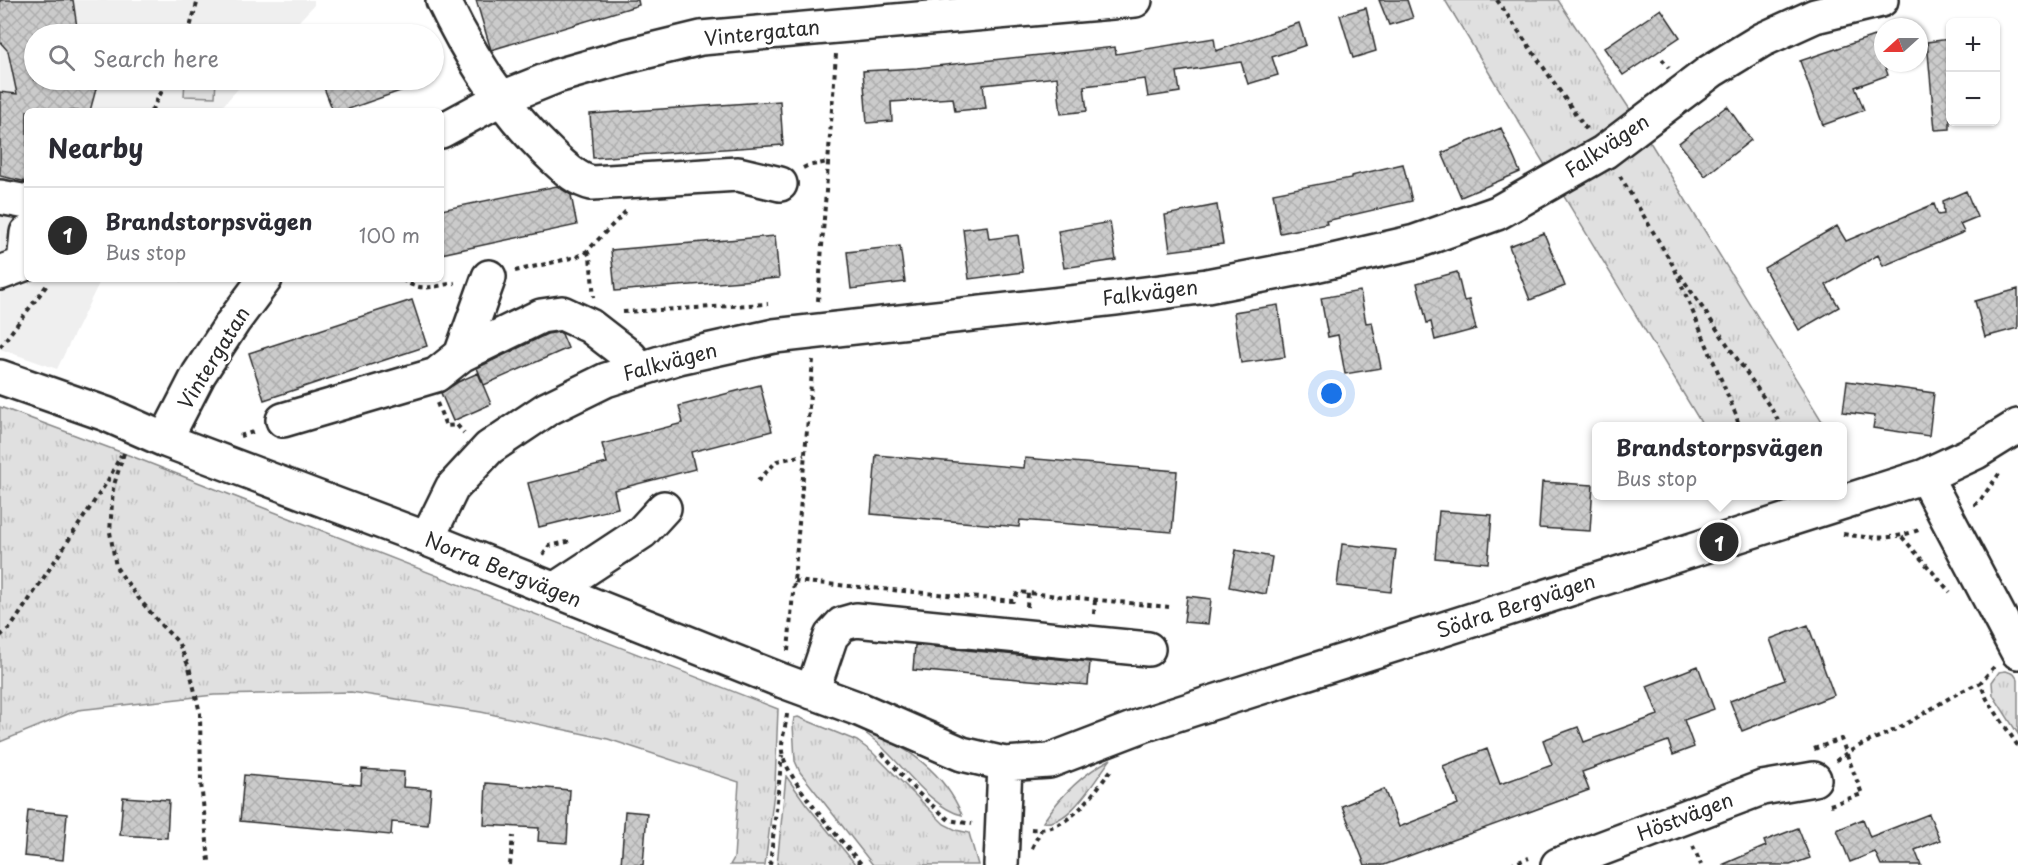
<!DOCTYPE html>
<meta charset="utf-8">
<style>
:root{--surface:#fff;--page:#f2f2f3;--text:#2b2b33;--muted:#7c7c81;--line:#e1e1e2;--accent:#2b2b2b}
body{margin:0;font-family:"Playpen Sans",sans-serif;background:var(--page);color:var(--text)}
.controls{position:absolute;right:18px;top:18px;display:grid;overflow:hidden;border-radius:9px;box-shadow:0 2px 4px #0004}
.controls button{width:54px;height:54px;display:grid;place-items:center;padding:0;border:0;border-bottom:2px solid var(--line);background:var(--surface);color:var(--text);font:30px sans-serif}
.compass{position:absolute;left:1874px;top:18px;width:54px;height:54px;border-radius:50%;background:var(--surface);box-shadow:0 2px 4px #0004;rotate:249deg}
.you{position:absolute;left:1332px;top:394px;width:21px;height:21px;margin:-15px;border:4px solid #fff;border-radius:50%;background:#1a73e8;box-shadow:0 0 0 9px #1a73e833}
.badge{display:grid;place-items:center;width:39px;height:39px;border-radius:50%;background:var(--accent);color:#fff;font-size:20px;font-weight:700}
.pin{position:absolute;translate:-50% -50%;border:3px solid #fff;box-shadow:0 2px 6px #0006}
.popup{position:absolute;left:1592px;top:422px;width:255px;height:78px;box-sizing:border-box;display:grid;place-content:center;border-radius:9px;background:var(--surface);filter:drop-shadow(0 2px 4px #0005);font-size:20px;white-space:nowrap;color:var(--muted)}
.popup b{font-size:22px;color:var(--text)}
.popup::after{content:'';position:absolute;left:50%;top:100%;margin-left:-12px;border:12px solid transparent;border-top-color:var(--surface)}
.list{margin:0;padding:0;list-style:none}
h2{display:flex;justify-content:space-between;align-items:center;height:78px;margin:0;padding:0 24px;font-size:26px}
h2 small{font-size:20px;font-weight:400;color:var(--muted)}
.list li{display:grid;grid-template-columns:39px 1fr auto;gap:18px;align-items:center;box-sizing:border-box;height:96px;padding:0 24px;border-top:2px solid var(--line)}
.list b{display:block;font-size:22px;white-space:nowrap}
.list p{margin:0;font-size:20px;white-space:nowrap;color:var(--muted)}
.list em{font-size:20px;font-style:normal;color:var(--muted)}
.icon{flex:none;width:33px;height:33px;fill:none;stroke:currentColor;stroke-width:2;stroke-linecap:round;stroke-linejoin:round}
.map{position:relative;flex:none;width:2018px;height:865px;overflow:hidden}
.search{position:absolute;background:var(--surface);box-shadow:0 2px 4px #0004;left:24px;top:24px;width:420px;height:66px;display:flex;align-items:center;gap:15px;box-sizing:border-box;padding:0 21px;border-radius:33px;color:var(--muted);font-size:22px}
.panel{position:absolute;background:var(--surface);box-shadow:0 2px 4px #0004;left:24px;top:108px;width:420px;height:174px;border-radius:9px}
.map>svg:first-child{display:block}
.built{fill:#efefef}
.grass{fill:url(#grass-tufts);stroke:#868686;stroke-width:1.5}
.park{fill:#e0e0e0;stroke:#868686;stroke-width:1.5}
.building{fill:url(#building-cross-hatch);stroke:#2b2b2b;stroke-width:1.5}
.lines{fill:none;stroke-linecap:round;stroke-linejoin:round}
.minor-casing{stroke:#2b2b2b;stroke-width:38}
.path{stroke:#2b2b2b;stroke-width:4;stroke-dasharray:4.5 4.5;stroke-linecap:butt}
.minor{stroke:#fff;stroke-width:33}
.labels{text-anchor:middle;stroke-width:6;stroke-linejoin:round;paint-order:stroke}
.street-label{font-size:20px;fill:#2b2b2b;stroke:#fff}
</style>
<div class="map">
<svg width="2018" height="865" viewBox="0 0 2018 865">
<defs>
<pattern id="grass-tufts" width="24" height="20" patternUnits="userSpaceOnUse" patternTransform="scale(1.5)"><rect width="24" height="20" fill="#e0e0e0"/><path d="M3 7l-1-3M5 7V3M7 7l1-3M15 17l-1-3M17 17v-4M19 17l1-3" fill="none" stroke="#c0c0c0"/></pattern>
<pattern id="building-cross-hatch" width="8" height="8" patternUnits="userSpaceOnUse" patternTransform="scale(1.5)"><rect width="8" height="8" fill="#cbcbcb"/><path d="M0 0l8 8M0 8l8-8" fill="none" stroke="#aeaeae"/></pattern>
</defs>
<rect width="100%" height="100%" fill="#fff"/>
<filter id="ink" filterUnits="userSpaceOnUse"><feTurbulence type="fractalNoise" baseFrequency=".0167" numOctaves="2"/><feDisplacementMap in="SourceGraphic" scale="12" xChannelSelector="R" yChannelSelector="G"/><feConvolveMatrix kernelMatrix="1 2 1 2 8 2 1 2 1" color-interpolation-filters="sRGB"/></filter>
<g filter="url(#ink)">
<path class="built" d="M 0,0 L 314,0 L 314,5 L 287,34 L 34,34 L 34,80 L 246,80 L 218,111 L 27,111 L 27,279 L 101,279 L 57,369 L 0,349 Z"/>
<path class="grass" d="M 1445,0 L 1558,0 L 1629,108 L 1825,426 L 1703,426 Z
M 0,407 L 131,456 L 778,709 L 775,784 L 765,865 L 730,865 L 734,858 L 739,782 L 608,739 L 481,712 L 351,692 L 214,695 L 78,710 L 0,742 Z
M 2006,671 L 2014,674 L 2018,680 L 2018,734 L 1993,695 L 1992,682 L 1999,672 Z
M 798,717 L 857,741 L 872,752 L 944,824 L 956,830 L 969,833 L 978,865 L 873,865 L 800,772 L 795,761 L 793,724 L 794,718 Z
M 864,732 C 906,743 946,775 962,815 C 934,809 907,771 886,751 C 880,744 872,738 864,732 Z
M 1111,759 C 1097,776 1070,827 1043,822 C 1061,795 1082,774 1111,759 Z
M 786,776 L 806,804 L 856,865 L 777,865 Z"/>
<path class="park" d="M 185,80 L 216,80 L 215,97 L 184,96 Z"/>
<path class="building" d="M 0,0 L 73,0 L 78,34 L 34,34 L 34,80 L 84,80 L 85,88 L 96,89 L 90,111 L 27,111 L 27,182 L 0,176 L 0,92 L 17,94 L 8,51 L 0,42 Z
M 476,0 L 638,0 L 639,5 L 491,50 Z
M 1379,0 L 1407,0 L 1413,18 L 1389,25 Z
M 1366,8 L 1376,51 L 1353,58 L 1340,15 Z
M 1661,9 L 1680,37 L 1623,75 L 1604,48 Z
M 1299,23 L 1306,45 L 1272,57 L 1278,75 L 1248,84 L 1241,62 L 1177,72 L 1180,92 L 1148,97 L 1145,79 L 1084,86 L 1087,111 L 1061,114 L 1057,77 L 983,85 L 986,108 L 955,111 L 953,98 L 891,102 L 892,121 L 867,123 L 863,71 L 917,68 L 1115,47 L 1116,54 L 1214,38 L 1216,51 Z
M 1874,36 L 1888,75 L 1855,87 L 1864,110 L 1823,125 L 1800,61 Z
M 1950,39 L 1950,129 L 1935,130 L 1927,42 Z
M 321,80 L 423,80 L 423,83 L 343,111 L 333,111 Z
M 780,101 L 783,145 L 593,158 L 590,114 Z
M 1727,106 L 1751,140 L 1705,176 L 1679,143 Z
M 1501,128 L 1520,172 L 1461,197 L 1442,153 Z
M 1403,164 L 1412,201 L 1326,221 L 1327,224 L 1280,233 L 1273,193 L 1351,178 L 1351,176 Z
M 557,186 L 571,195 L 577,225 L 441,254 L 441,210 Z
M 1966,191 L 1977,217 L 1960,224 L 1964,232 L 1883,266 L 1878,255 L 1826,285 L 1839,307 L 1799,330 L 1764,268 L 1837,226 L 1846,241 L 1934,204 L 1938,215 L 1944,214 L 1943,201 Z
M 1217,205 L 1223,244 L 1170,251 L 1165,215 Z
M 1110,222 L 1116,260 L 1064,268 L 1058,231 Z
M 987,226 L 989,239 L 1018,235 L 1023,272 L 969,279 L 963,229 Z
M 1544,233 L 1565,286 L 1530,300 L 1509,246 Z
M 775,236 L 779,278 L 615,291 L 611,250 Z
M 900,246 L 905,282 L 851,289 L 847,252 Z
M 1457,272 L 1464,301 L 1469,300 L 1476,329 L 1435,340 L 1431,322 L 1427,323 L 1417,283 Z
M 2018,289 L 2018,328 L 1985,337 L 1975,301 Z
M 1360,291 L 1366,323 L 1372,322 L 1381,368 L 1345,374 L 1338,335 L 1328,337 L 1321,298 Z
M 412,300 L 427,346 L 264,400 L 249,353 Z
M 1278,305 L 1285,357 L 1241,363 L 1234,312 Z
M 559,332 L 562,334 L 568,348 L 484,385 L 477,368 L 547,334 Z
M 478,373 L 491,404 L 453,421 L 441,393 L 458,382 Z
M 1847,381 L 1934,393 L 1929,436 L 1873,428 L 1875,416 L 1843,412 Z
M 760,385 L 772,431 L 691,452 L 695,469 L 614,490 L 618,508 L 539,527 L 528,483 L 607,463 L 602,444 L 683,423 L 679,406 Z
M 876,455 L 1024,468 L 1025,458 L 1177,471 L 1172,532 L 1020,520 L 1019,527 L 871,514 Z
M 1542,482 L 1593,485 L 1590,531 L 1539,528 Z
M 1439,511 L 1492,515 L 1488,563 L 1435,558 Z
M 1342,544 L 1396,550 L 1391,592 L 1337,586 Z
M 1236,550 L 1272,557 L 1266,594 L 1229,587 Z
M 1187,596 L 1211,599 L 1208,624 L 1184,622 Z
M 1808,625 L 1834,695 L 1742,731 L 1730,701 L 1785,680 L 1770,639 Z
M 915,645 L 1090,662 L 1088,685 L 913,670 Z
M 1698,666 L 1714,709 L 1684,720 L 1694,747 L 1673,755 L 1668,741 L 1582,772 L 1589,790 L 1384,865 L 1365,865 L 1342,806 L 1384,789 L 1399,827 L 1458,804 L 1443,766 L 1487,749 L 1500,784 L 1552,765 L 1543,740 L 1578,727 L 1584,742 L 1658,715 L 1647,686 Z
M 362,769 L 404,772 L 403,787 L 431,789 L 428,825 L 392,822 L 391,835 L 240,821 L 244,775 L 361,785 Z
M 486,783 L 570,790 L 567,843 L 538,841 L 539,828 L 484,825 Z
M 123,797 L 169,800 L 167,838 L 120,835 Z
M 28,810 L 67,814 L 63,860 L 24,856 Z
M 625,811 L 647,813 L 643,865 L 621,865 Z
M 1929,814 L 1940,840 L 1915,850 L 1921,865 L 1881,865 L 1875,852 L 1850,862 L 1837,830 L 1863,819 L 1870,837 Z
M 1798,828 L 1810,858 L 1790,865 L 1722,865 L 1766,846 L 1764,841 Z"/>
<g class="lines">
<defs>
<path id="minor" d="M 443,0 C 471,59 506,113 554,158 C 565,168 577,180 592,183 L 738,174 L 780,184
M 441,131 L 500,99 L 557,76 L 627,56 L 701,38 L 1135,0
M 0,197 L 27,202
M 0,273 L 24,264 L 27,233
M 461,355 L 489,277
M 0,377 L 106,414 L 165,440 L 427,539 L 783,681 L 859,709 L 962,754 L 1005,764 L 1049,761 L 1143,725 L 1208,704 L 1925,476 L 1976,452 L 2018,426
M 283,420 L 436,375 L 461,355 L 541,316 L 562,313 L 590,326 L 630,357 L 640,369
M 165,440 L 199,374 L 233,322 L 265,279
M 1925,476 L 2018,652
M 427,539 L 452,488 L 489,448 L 547,409 L 606,380 L 679,357 L 774,336 L 1115,298 L 1207,286 L 1315,265 L 1415,242 L 1497,213 L 1604,152 L 1711,71 L 1762,40 L 1815,16 L 1881,0
M 554,590 L 642,532 L 664,508
M 812,692 L 831,636 L 842,624 L 856,620 L 1148,649
M 1001,865 L 1005,764
M 1558,865 L 1762,788 L 1814,779"/>
</defs>
<use href="#minor" class="minor-casing"/>
<path class="path" d="M 1497,0 L 1586,129
M 188,34 L 198,0
M 1662,59 L 1669,68
M 151,111 L 168,80
M 803,168 L 807,166 L 828,162
M 1620,176 L 1674,267 L 1736,415 L 1739,426
M 587,251 L 590,257 L 594,297
M 515,271 L 576,257 L 587,251 L 626,211
M 1680,275 L 1772,410 L 1781,426
M 402,279 C 420,293 434,286 455,283
M 179,280 L 180,279
M 818,301 L 836,54
M 623,312 L 768,304
M 0,347 L 47,285
M 437,403 L 446,426 L 457,425 L 464,433
M 240,436 L 256,431
M 124,453 L 113,488 L 110,532 L 116,567 L 136,595 L 161,625 L 178,642 L 189,667 L 200,713 L 201,783 L 209,861
M 758,481 L 777,461 L 804,455
M 1974,505 L 1979,502 L 1999,474
M 1843,534 C 1872,539 1893,540 1921,529
M 1902,537 L 1950,592
M 543,555 L 549,546 L 572,541
M 794,581 L 1013,601 L 1018,592 L 1169,607
M 1027,607 L 1028,593
M 1094,614 L 1095,600
M 0,636 L 11,627 L 107,482 L 121,455
M 788,651 L 813,360
M 1994,667 L 1980,683 L 1987,699 L 2018,746
M 787,714 C 786,726 781,740 782,751 C 785,779 843,842 862,865
M 1814,749 L 1841,739 L 1862,794 L 1830,805
M 882,753 L 917,792 L 949,820 L 972,824
M 1836,761 C 1857,744 1875,740 1898,728 C 1926,714 1951,694 1980,683
M 1031,829 C 1070,832 1090,797 1112,769
M 1693,846 L 1701,865
M 1032,848 L 1041,830
M 510,865 L 513,836
M 770,865 L 782,755
M 1510,865 L 1529,858"/>
<use href="#minor" class="minor"/>
</g>
</g>
<g class="labels">
<g class="street-label">
<text transform="translate(762 33) rotate(-6)" y="7">Vintergatan</text>
<text transform="translate(1607 146) rotate(-34)" y="7">Falkvägen</text>
<text transform="translate(1150 293) rotate(-7)" y="7">Falkvägen</text>
<text transform="translate(214 358) rotate(-58)" y="7">Vintergatan</text>
<text transform="translate(670 362) rotate(-15)" y="7">Falkvägen</text>
<text transform="translate(503 570) rotate(22)" y="7">Norra Bergvägen</text>
<text transform="translate(1516 606) rotate(-18)" y="7">Södra Bergvägen</text>
<text transform="translate(1685 817) rotate(-21)" y="7">Höstvägen</text>
</g>
</g>
</svg>
<div class="controls">
<button>+</button>
<button>−</button>
</div>
<svg class="compass" viewBox="-18 -18 36 36"><path d="M0-13l5 13h-10z" fill="#e53935"/><path d="M0 13l5-13h-10z" fill="#7c7c81"/></svg>
<div class="you"></div>
<div class="pin badge" style="left:1719px;top:542px">1</div>
<div class="popup"><b>Brandstorpsvägen</b>Bus stop</div>
<div class="search"><svg class="icon" aria-label="search" viewBox="0 0 24 24"><circle cx="10" cy="10" r="6"/><path d="M15 15l6 6"/></svg>Search here</div>
<section class="panel">
<h2>Nearby<small></small></h2>
<ul class="list">
<li><span class="badge">1</span><div><b>Brandstorpsvägen</b><p>Bus stop</p></div><em>100 m</em></li>
</ul>
</section>
</div>
